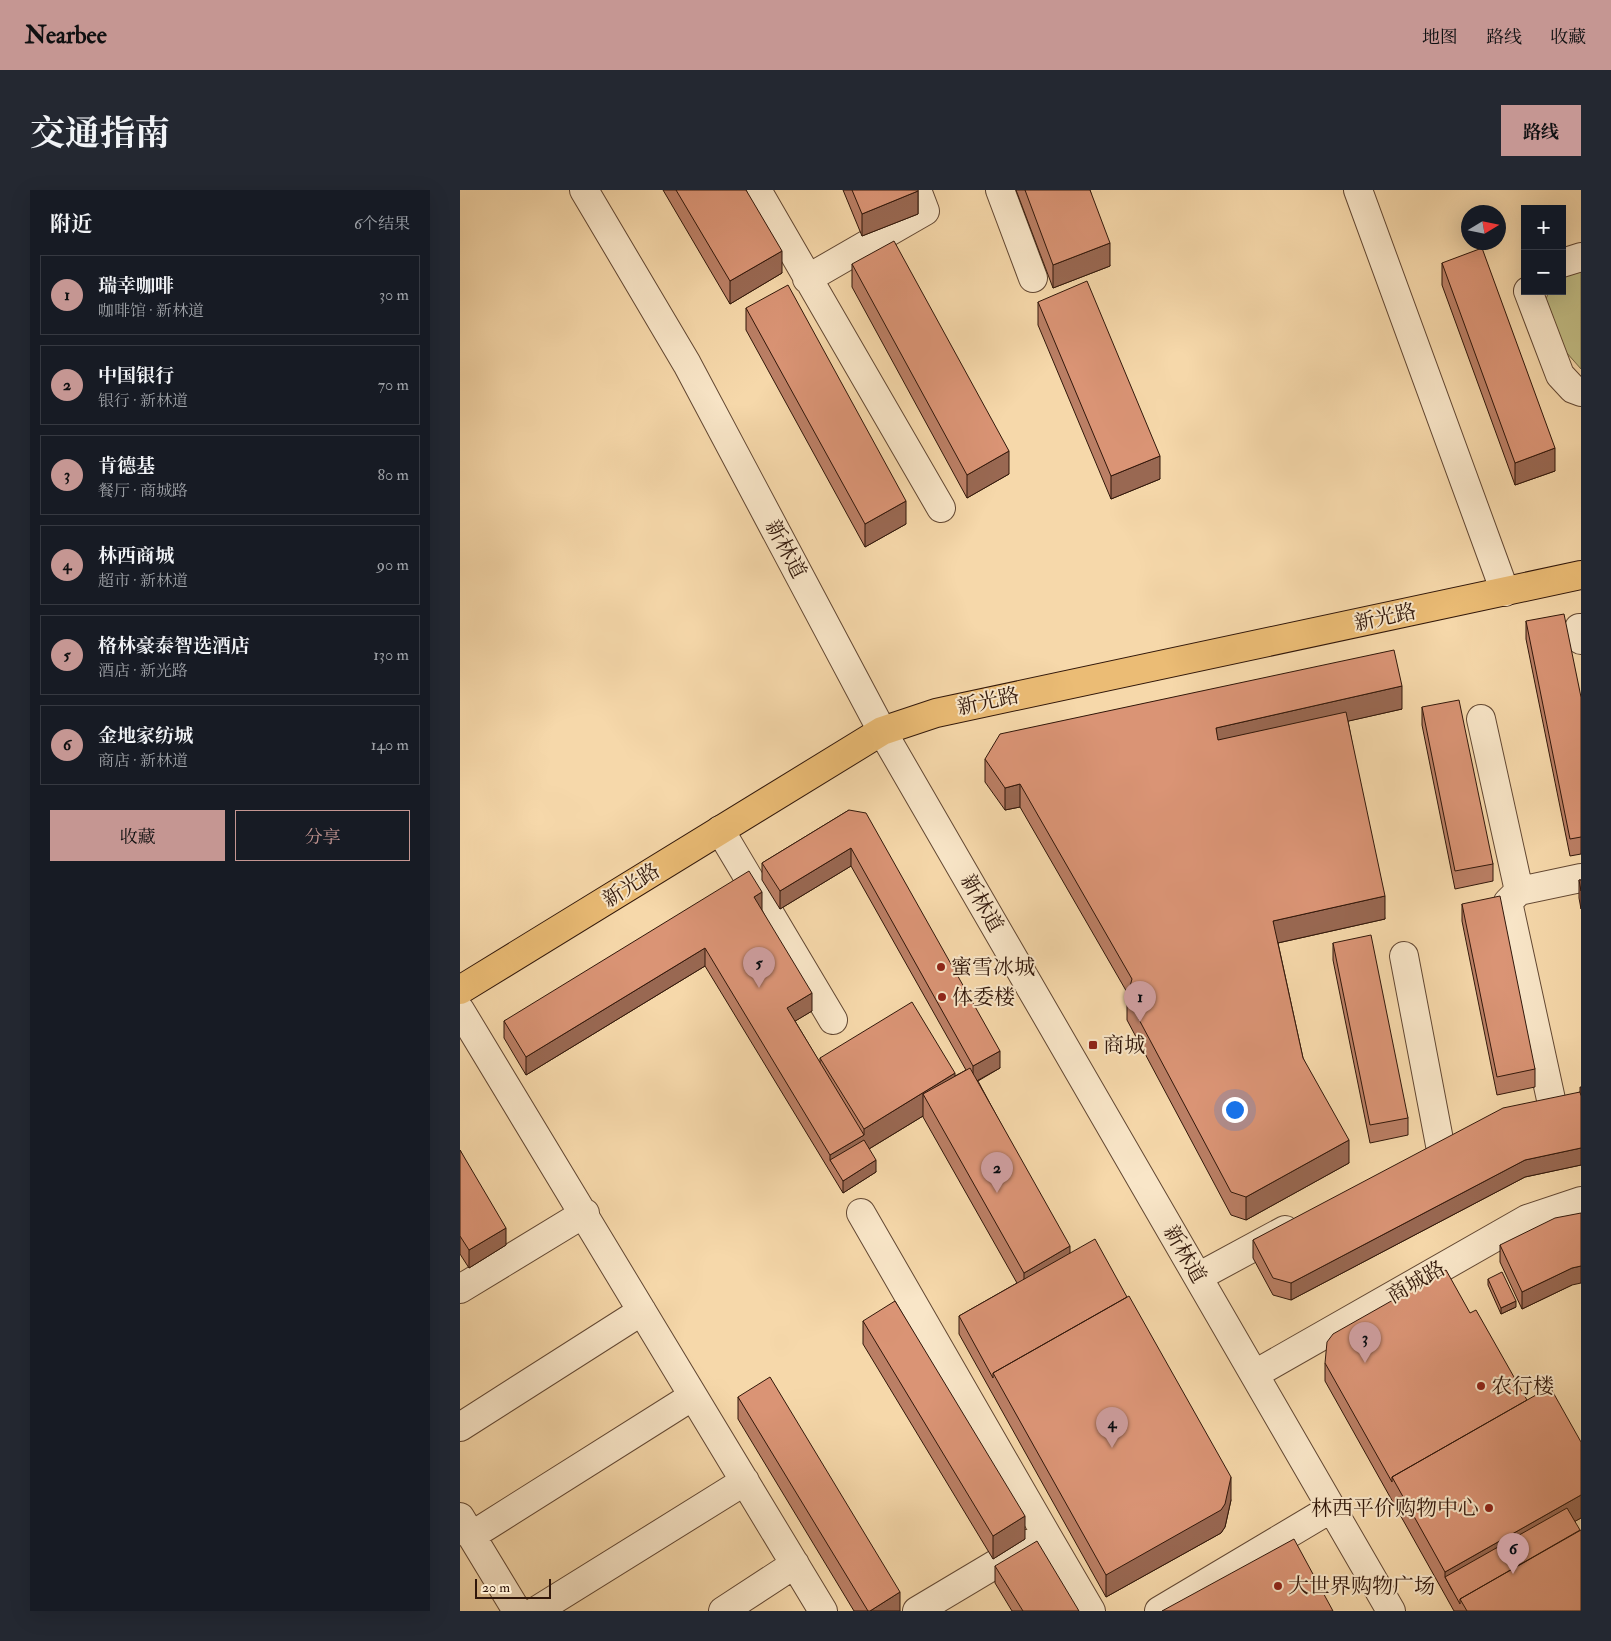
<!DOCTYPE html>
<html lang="zh">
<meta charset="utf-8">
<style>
:root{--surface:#171b24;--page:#242831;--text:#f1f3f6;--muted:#9ea1a6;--line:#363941;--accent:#c59692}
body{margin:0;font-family:"IM FELL Double Pica","Noto Serif SC",serif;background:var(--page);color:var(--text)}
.controls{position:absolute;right:15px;top:15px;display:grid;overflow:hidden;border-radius:0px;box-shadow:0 5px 20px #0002}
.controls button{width:45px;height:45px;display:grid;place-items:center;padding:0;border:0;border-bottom:1px solid var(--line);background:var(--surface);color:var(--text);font:25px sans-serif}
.compass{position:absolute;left:1001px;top:15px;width:45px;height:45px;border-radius:50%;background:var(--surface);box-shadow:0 5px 20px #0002;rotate:80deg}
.scale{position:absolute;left:15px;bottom:12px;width:76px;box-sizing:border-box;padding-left:5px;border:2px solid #31170a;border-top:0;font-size:14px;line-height:18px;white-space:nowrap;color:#31170a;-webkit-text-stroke:4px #f9e6c8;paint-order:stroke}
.you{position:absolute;left:774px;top:919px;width:18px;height:18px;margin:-12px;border:4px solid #fff;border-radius:50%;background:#1a73e8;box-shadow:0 0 0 8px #1a73e833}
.badge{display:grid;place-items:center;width:32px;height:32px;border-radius:50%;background:var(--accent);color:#111;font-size:16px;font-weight:700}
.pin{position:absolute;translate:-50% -41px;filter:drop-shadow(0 1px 2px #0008)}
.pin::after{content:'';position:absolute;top:26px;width:18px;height:15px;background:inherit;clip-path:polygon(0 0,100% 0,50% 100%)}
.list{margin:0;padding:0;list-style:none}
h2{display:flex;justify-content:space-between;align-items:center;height:65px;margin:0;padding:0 20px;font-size:21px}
h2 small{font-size:16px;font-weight:400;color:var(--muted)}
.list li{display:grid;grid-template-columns:32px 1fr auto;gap:15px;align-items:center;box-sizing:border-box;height:80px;margin:0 10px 10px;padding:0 10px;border:1px solid var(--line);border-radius:0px}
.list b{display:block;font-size:19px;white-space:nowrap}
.list p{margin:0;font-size:16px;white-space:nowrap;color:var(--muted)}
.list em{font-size:16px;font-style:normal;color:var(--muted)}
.actions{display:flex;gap:10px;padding:15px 20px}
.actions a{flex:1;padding:11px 0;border:1px solid var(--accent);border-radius:0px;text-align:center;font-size:18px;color:var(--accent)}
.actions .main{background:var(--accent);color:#111}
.map{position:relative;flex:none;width:1121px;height:1421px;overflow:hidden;border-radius:0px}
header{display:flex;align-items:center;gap:30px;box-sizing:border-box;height:70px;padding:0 25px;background:var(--accent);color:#111}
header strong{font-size:24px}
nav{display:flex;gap:28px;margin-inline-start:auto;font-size:18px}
.intro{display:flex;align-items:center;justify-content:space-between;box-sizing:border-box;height:120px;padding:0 30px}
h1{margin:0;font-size:35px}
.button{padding:12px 22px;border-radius:0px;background:var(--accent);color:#111;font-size:18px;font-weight:700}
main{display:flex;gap:30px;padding:0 30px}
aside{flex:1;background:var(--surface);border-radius:0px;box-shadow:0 5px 20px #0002}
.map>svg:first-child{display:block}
.green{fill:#c2bd85;stroke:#7a6a48}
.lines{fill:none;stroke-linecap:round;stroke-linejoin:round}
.minor-casing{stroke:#624732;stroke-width:30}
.major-casing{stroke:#31170a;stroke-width:30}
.minor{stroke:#f9e6c8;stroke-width:28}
.major{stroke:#ebbc75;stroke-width:28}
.wall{fill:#bb7f65;stroke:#31170a}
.shaded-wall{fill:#996852;stroke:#31170a}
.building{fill:#da9475;stroke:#31170a}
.poi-dot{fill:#8f2418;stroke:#f9e6c8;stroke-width:2}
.labels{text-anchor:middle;stroke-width:4;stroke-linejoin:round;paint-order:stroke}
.street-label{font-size:21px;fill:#31170a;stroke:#f9e6c8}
.poi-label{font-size:21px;fill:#31170a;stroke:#f9e6c8;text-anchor:start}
</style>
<header>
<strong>Nearbee</strong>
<nav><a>地图</a><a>路线</a><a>收藏</a></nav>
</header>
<div class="intro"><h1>交通指南</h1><a class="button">路线</a></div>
<main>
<aside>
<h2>附近<small>6个结果</small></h2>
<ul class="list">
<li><span class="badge">1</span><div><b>瑞幸咖啡</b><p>咖啡馆 · 新林道</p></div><em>30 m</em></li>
<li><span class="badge">2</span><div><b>中国银行</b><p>银行 · 新林道</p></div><em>70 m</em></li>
<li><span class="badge">3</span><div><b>肯德基</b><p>餐厅 · 商城路</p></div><em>80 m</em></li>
<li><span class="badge">4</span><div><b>林西商城</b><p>超市 · 新林道</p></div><em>90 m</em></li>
<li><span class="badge">5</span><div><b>格林豪泰智选酒店</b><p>酒店 · 新光路</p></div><em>130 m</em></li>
<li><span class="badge">6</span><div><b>金地家纺城</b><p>商店 · 新林道</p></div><em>140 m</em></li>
</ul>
<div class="actions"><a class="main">收藏</a><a>分享</a></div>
</aside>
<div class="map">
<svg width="1121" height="1421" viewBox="0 0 1121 1421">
<rect width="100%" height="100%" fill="#f6d8aa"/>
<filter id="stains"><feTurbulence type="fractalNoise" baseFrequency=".004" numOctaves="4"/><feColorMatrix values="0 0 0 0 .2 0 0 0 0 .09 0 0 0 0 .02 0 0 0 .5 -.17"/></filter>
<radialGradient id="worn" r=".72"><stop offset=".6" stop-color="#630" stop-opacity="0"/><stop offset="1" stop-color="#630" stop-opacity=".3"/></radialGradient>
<path class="green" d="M 1121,78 L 1121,179 L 1106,162 L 1086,109 L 1089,101 L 1102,101 L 1102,86 Z"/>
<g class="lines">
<defs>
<path id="minor" d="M 124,0 L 227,174 L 422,541 L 931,1421
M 297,0 L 481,318
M 540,0 L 573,88
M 898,0 L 1045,402
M 1102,73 L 1121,67
M 347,89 L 465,21 L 457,0
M 1068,101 L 1100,185 L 1113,199 L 1121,202
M 1119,438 L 1121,450
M 1021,529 L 1059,701
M 260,640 L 373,830
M 944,766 L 980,955
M 0,820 L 363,1421
M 1092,914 L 1048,712 L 1059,701 L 1121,688
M 401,1023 L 586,1344
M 738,1087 L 825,1040
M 0,1099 L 125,1023
M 795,1184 L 1067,1029 L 1121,1011
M 0,1237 L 182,1121
M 0,1327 L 57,1421
M 11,1346 L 233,1206
M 76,1421 L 285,1291
M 263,1421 L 335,1374
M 457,1421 L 586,1344 L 631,1421
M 699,1421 L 872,1318"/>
<path id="major" d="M 0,800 L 422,541 L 476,523 L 1121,385"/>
</defs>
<use href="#minor" class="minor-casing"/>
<use href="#major" class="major-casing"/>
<use href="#minor" class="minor"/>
<use href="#major" class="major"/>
</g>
<path class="wall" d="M 203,0 L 286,0 L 322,83 L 270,114 Z
M 383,0 L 458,0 L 458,24 L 402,46 Z
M 556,0 L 630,0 L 650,76 L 593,98 Z
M 982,73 L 1095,281 L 1055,295 L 982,95 Z
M 392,74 L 549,284 L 507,308 L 392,97 Z
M 578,112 L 700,289 L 651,309 L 578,135 Z
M 286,118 L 446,334 L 405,357 L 286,140 Z
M 1066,431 L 1121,507 L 1121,664 L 1110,666 L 1066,449 Z
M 962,517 L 1033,674 L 1033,691 L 995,699 L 962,535 Z
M 942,519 L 888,531 L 925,729 L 818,753 L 843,868 L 889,973 L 786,1030 L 771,1025 L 667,830 L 667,807 L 668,804 L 560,617 L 545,620 L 525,592 L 525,569 Z
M 389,620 L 540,878 L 518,891 L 610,1063 L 771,1310 L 765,1337 L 761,1343 L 646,1407 L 499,1144 L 499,1126 L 557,1093 L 463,927 L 463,926 L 409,959 L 416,982 L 383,1003 L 245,776 L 66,885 L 44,848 L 44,831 L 302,720 L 352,821 L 335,831 L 360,873 L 360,868 L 495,886 L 506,880 L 391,676 L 320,719 L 302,690 L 302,673 Z
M 1119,690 L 1121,690 L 1121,719 L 1119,708 Z
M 1002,714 L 1075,879 L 1075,897 L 1037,905 L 1002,731 Z
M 873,753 L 948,928 L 948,945 L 910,953 L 873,770 Z
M 1120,897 L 1121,897 L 1121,975 L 1065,987 L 831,1110 L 813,1105 L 793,1068 L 793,1050 L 1120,902 Z
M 0,960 L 46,1055 L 9,1078 L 0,1064 Z
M 1040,1055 L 1112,1095 L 1062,1119 L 1040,1072 Z
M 1028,1089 L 1056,1117 L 1041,1124 L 1028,1095 Z
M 403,1131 L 565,1349 L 533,1369 L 403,1154 Z
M 865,1173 L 1121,1328 L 1115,1331 L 1121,1421 L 994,1421 L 865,1191 Z
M 278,1207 L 440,1421 L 394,1421 L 278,1229 Z
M 535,1376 L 619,1421 L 552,1421 L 535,1393 Z"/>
<path class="shaded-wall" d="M 458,1 L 458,24 L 402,46 L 402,24 Z
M 650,53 L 650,76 L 593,98 L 593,75 Z
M 322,61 L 322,83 L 270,114 L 270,91 Z
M 1095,258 L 1095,281 L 1055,295 L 1055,273 Z
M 549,261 L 549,284 L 507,308 L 507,285 Z
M 700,266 L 700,289 L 651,309 L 651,286 Z
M 446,311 L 446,334 L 405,357 L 405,334 Z
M 942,496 L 942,519 L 756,561 L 756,538 Z
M 560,594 L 560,617 L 545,620 L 545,598 Z
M 391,658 L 391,676 L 320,719 L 320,701 Z
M 302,702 L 302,720 L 294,724 L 294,707 Z
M 925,706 L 925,729 L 813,754 L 813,731 Z
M 245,758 L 245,776 L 66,885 L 66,867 Z
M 352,803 L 352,821 L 327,836 L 327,818 Z
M 540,861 L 540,878 L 513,893 L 513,876 Z
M 495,883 L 495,906 L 463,904 L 463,926 L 376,979 L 370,970 L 370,965 L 404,945 L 404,939 Z
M 889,950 L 889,973 L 786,1030 L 786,1007 Z
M 1121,958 L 1121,975 L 1065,987 L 831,1110 L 831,1093 L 1065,970 Z
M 416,970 L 416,982 L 383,1003 L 383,991 Z
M 46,1038 L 46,1055 L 9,1078 L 9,1060 Z
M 610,1056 L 610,1079 L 564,1105 L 564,1083 Z
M 1121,1076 L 1121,1093 L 1112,1095 L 1062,1119 L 1062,1102 L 1112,1078 Z
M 1056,1111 L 1056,1117 L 1041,1124 L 1041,1118 Z
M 771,1287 L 771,1310 L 765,1337 L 761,1343 L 646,1407 L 646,1385 Z
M 1121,1305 L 1121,1328 L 992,1400 L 985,1387 L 985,1382 Z
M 565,1326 L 565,1349 L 533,1369 L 533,1346 Z
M 440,1402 L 440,1421 L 410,1421 Z"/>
<path class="building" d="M 216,0 L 286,0 L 322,61 L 270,91 Z
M 392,0 L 458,0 L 458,1 L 402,24 Z
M 565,0 L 630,0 L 650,53 L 593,75 Z
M 434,51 L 549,261 L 507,285 L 392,74 Z
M 1022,58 L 1095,258 L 1055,273 L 982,73 Z
M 627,91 L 700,266 L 651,286 L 578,112 Z
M 328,95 L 446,311 L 405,334 L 286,118 Z
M 1104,424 L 1121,507 L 1121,647 L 1110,649 L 1066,431 Z
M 934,460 L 942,496 L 756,538 L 758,550 L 886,522 L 925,706 L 813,731 L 843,868 L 889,950 L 786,1007 L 771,1002 L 667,807 L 672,789 L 560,594 L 545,598 L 525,569 L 540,544 Z
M 999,510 L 1033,674 L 995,681 L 962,517 Z
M 389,620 L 406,623 L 540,861 L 513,876 L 391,658 L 320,701 L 302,673 Z
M 289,681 L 302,702 L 294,707 L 352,803 L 327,818 L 404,945 L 370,965 L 245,758 L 66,867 L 44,831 Z
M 1119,690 L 1121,690 L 1121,701 Z
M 1040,706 L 1075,879 L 1037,887 L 1002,714 Z
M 911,745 L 948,928 L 910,935 L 873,753 Z
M 452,812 L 495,883 L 404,939 L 360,868 Z
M 510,878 L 610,1056 L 564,1083 L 463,904 Z
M 1120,902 L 1121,906 L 1121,958 L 1065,970 L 831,1093 L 813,1088 L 793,1050 L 1043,918 Z
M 404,950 L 416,970 L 383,991 L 370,970 Z
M 0,960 L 46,1038 L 9,1060 L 0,1046 Z
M 1121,1023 L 1121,1076 L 1112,1078 L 1062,1102 L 1040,1055 L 1095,1028 Z
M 635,1049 L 667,1107 L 533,1183 L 533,1188 L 499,1126 Z
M 986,1080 L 1010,1123 L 1016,1120 L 1067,1210 L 932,1287 L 932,1292 L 865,1173 L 867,1152 L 873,1144 Z
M 1042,1082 L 1056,1111 L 1041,1118 L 1028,1089 Z
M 669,1106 L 771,1287 L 765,1314 L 761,1320 L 646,1385 L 533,1183 Z
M 435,1111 L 565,1326 L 533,1346 L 403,1131 Z
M 310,1187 L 440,1402 L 410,1421 L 408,1421 L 278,1207 Z
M 1090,1197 L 1121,1252 L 1121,1305 L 985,1382 L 932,1287 Z
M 1107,1318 L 1120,1340 L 1000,1409 L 1000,1414 L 985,1387 Z
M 1121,1340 L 1121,1421 L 1007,1421 L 1000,1409 Z
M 834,1349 L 873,1421 L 702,1421 Z
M 577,1351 L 619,1421 L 563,1421 L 535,1376 Z"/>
<g class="poi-dot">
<circle cx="481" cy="777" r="5"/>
<circle cx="482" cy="807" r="5"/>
<rect x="628" y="850" width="10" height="10" rx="2.5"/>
<circle cx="1021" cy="1196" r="5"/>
<circle cx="1029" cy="1318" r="5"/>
<circle cx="818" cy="1396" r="5"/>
</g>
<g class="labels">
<g class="street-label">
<text transform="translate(326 359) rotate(62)" y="7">新林道</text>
<text transform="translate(925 427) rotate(-12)" y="7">新光路</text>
<text transform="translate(528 511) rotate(-12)" y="7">新光路</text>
<text transform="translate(171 695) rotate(-32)" y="7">新光路</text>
<text transform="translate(522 713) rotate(60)" y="7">新林道</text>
<text transform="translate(725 1064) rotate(60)" y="7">新林道</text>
<text transform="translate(956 1092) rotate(-30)" y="7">商城路</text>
</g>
<g class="poi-label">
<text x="491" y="784">蜜雪冰城</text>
<text x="492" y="814">体委楼</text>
<text x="643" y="862">商城</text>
<text x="1031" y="1203">农行楼</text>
<text x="1019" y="1325" text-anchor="end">林西平价购物中心</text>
<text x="828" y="1403">大世界购物广场</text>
</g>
</g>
<rect width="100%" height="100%" filter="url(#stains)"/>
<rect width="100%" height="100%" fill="url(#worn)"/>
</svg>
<div class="controls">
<button>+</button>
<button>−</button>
</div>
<svg class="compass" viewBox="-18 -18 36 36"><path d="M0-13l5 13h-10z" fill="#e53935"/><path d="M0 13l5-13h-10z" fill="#9ea1a6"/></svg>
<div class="scale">20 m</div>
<div class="you"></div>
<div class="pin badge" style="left:680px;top:832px">1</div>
<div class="pin badge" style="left:537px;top:1003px">2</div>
<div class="pin badge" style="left:905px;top:1173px">3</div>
<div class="pin badge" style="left:652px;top:1258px">4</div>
<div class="pin badge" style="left:299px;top:798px">5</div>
<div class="pin badge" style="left:1053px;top:1384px">6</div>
</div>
</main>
